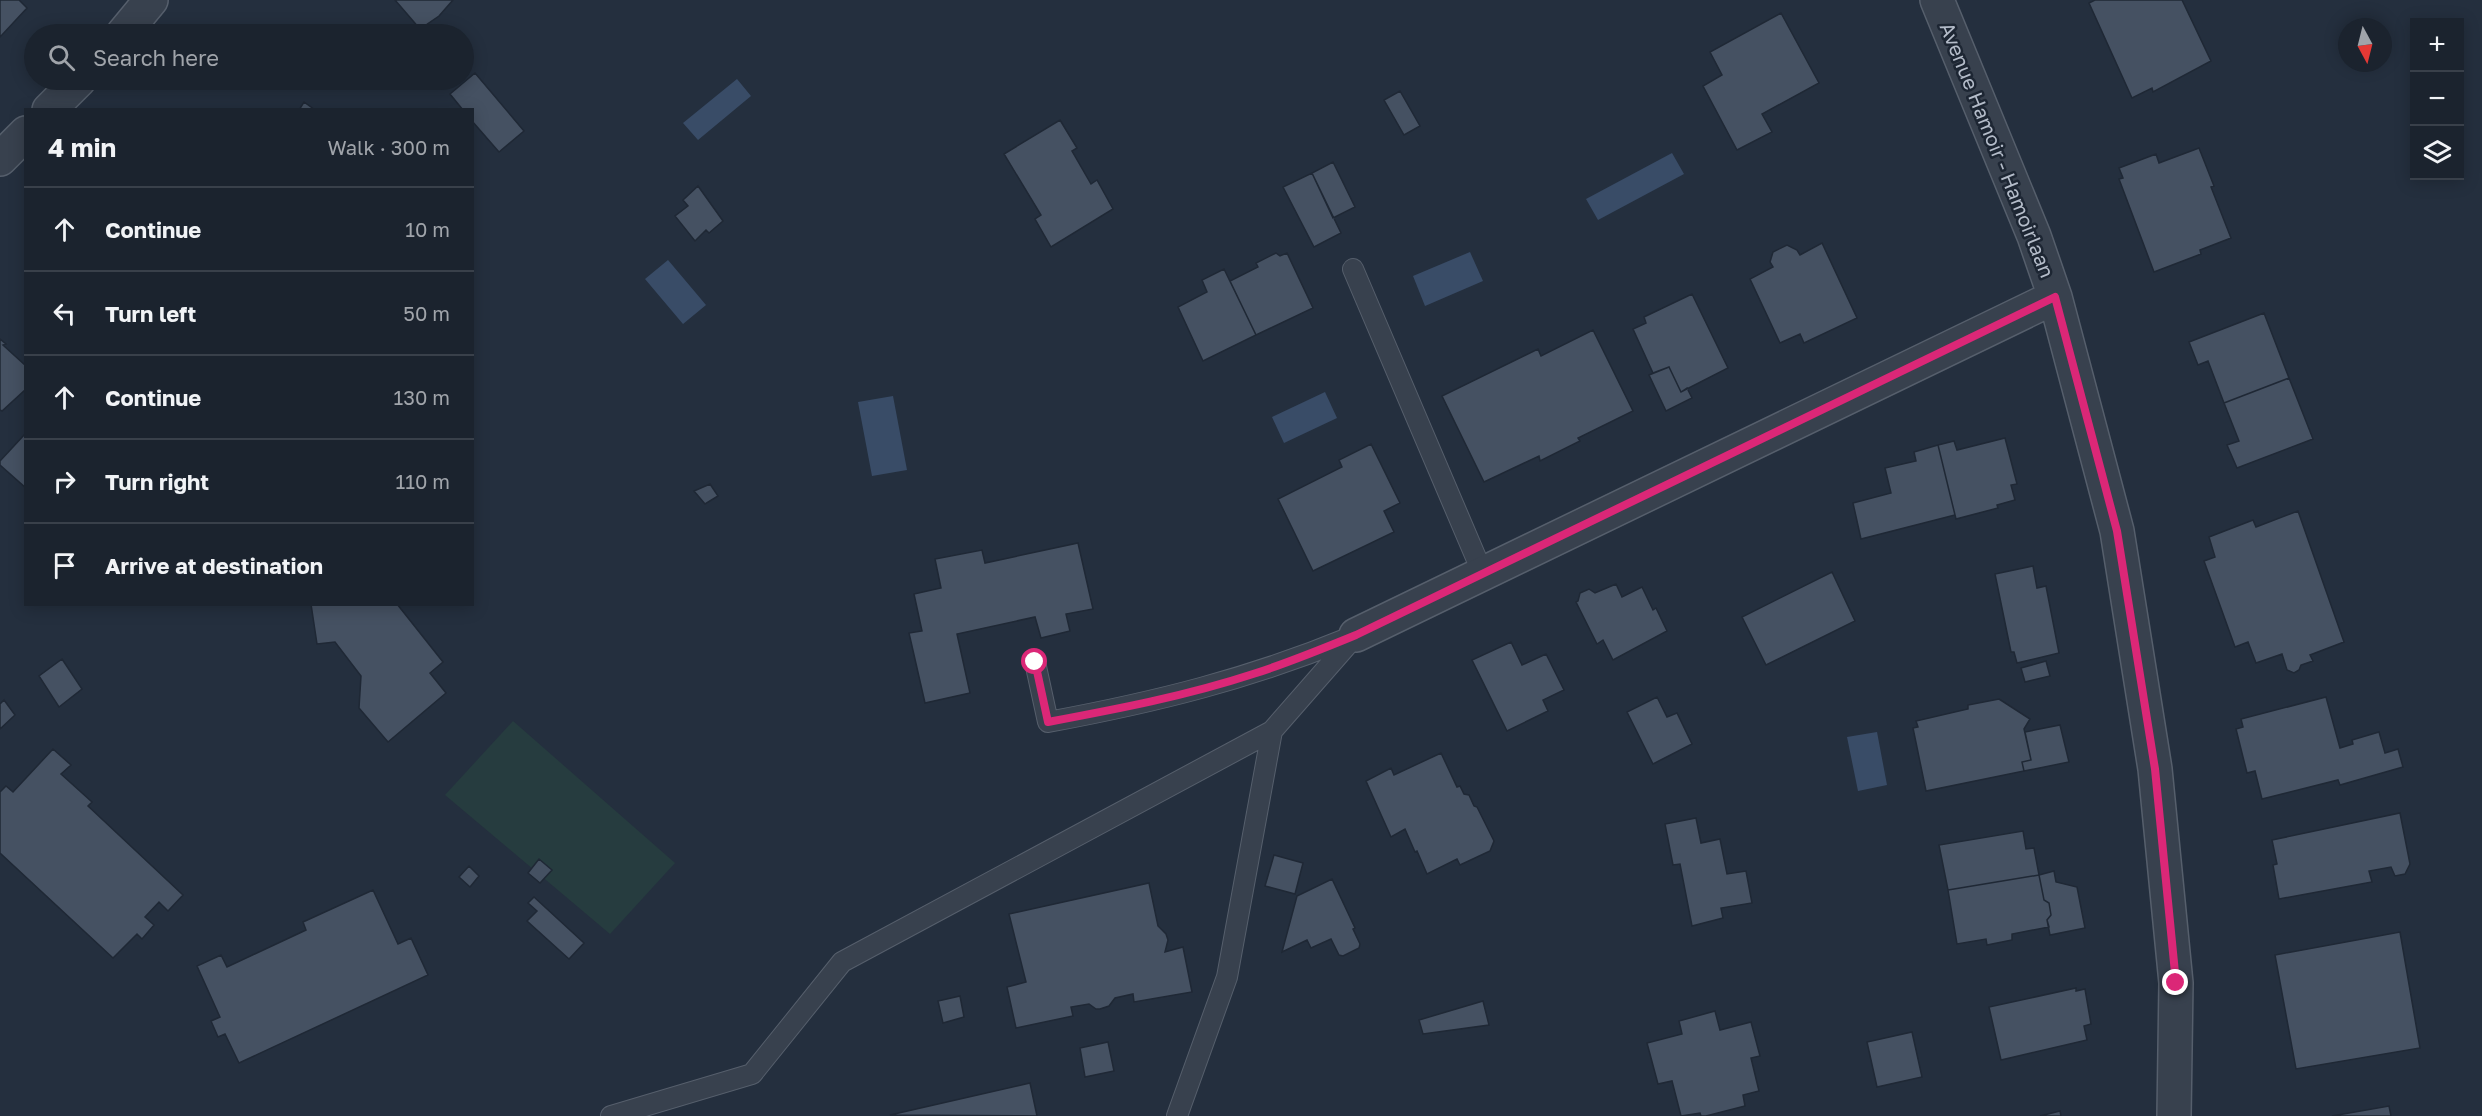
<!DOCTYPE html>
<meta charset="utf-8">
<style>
:root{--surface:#1b232e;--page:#242b36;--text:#f1f3f6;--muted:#a0a4aa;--line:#39404a}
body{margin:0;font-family:"Golos Text",sans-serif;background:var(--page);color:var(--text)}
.controls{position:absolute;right:18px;top:18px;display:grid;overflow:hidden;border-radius:0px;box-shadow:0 3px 15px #0003}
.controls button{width:54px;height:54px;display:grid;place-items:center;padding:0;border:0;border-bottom:2px solid var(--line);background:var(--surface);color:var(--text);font:30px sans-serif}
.compass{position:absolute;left:2338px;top:18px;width:54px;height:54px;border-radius:50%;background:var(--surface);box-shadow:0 3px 15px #0003;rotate:173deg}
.stop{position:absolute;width:18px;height:18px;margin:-14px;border:4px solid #db2777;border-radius:50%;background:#fff}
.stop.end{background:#db2777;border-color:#fff;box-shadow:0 2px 6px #0008}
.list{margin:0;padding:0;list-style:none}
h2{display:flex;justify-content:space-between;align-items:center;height:78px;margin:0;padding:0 24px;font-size:26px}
h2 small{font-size:20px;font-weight:400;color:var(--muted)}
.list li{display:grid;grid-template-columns:39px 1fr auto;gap:18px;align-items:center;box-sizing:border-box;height:84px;padding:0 24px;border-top:2px solid var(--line)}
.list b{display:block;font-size:22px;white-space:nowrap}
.list em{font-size:20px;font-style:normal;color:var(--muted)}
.icon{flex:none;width:33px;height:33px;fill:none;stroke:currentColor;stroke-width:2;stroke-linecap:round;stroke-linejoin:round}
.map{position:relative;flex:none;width:2482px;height:1116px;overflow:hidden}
.search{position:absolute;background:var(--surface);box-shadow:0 3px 15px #0003;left:24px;top:24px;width:450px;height:66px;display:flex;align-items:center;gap:15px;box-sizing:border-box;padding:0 21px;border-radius:33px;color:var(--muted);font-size:22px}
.panel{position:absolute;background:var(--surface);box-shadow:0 3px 15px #0003;left:24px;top:108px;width:450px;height:498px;border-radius:0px}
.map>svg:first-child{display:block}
.green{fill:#263c3f}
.water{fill:#394c67}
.building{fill:#455162;stroke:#1f2835;stroke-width:1.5}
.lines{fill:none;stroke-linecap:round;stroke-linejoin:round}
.lane-casing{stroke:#565f6c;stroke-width:22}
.street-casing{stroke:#565f6c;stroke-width:36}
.lane{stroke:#38414e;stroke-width:20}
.street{stroke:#38414e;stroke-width:33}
.route{stroke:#db2777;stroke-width:8}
.labels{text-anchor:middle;stroke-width:5;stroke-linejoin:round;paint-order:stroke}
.street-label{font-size:20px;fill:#b4bcc9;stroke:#1d2633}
</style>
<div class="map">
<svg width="2482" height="1116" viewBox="0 0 2482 1116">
<rect width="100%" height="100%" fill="#242f3e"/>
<path class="green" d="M 513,721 L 675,863 L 610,934 L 445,795 Z"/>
<path class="water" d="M 737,79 L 751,96 L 698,140 L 683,123 Z
M 1672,153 L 1684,174 L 1598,220 L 1586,199 Z
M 1470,252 L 1483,281 L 1425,306 L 1413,276 Z
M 668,260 L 706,305 L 683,324 L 645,279 Z
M 1325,392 L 1337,418 L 1284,443 L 1272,417 Z
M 893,396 L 907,470 L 872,476 L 858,402 Z
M 1877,732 L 1887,785 L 1858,791 L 1847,737 Z"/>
<path class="building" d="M 0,0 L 19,0 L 27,8 L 0,37 Z
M 395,0 L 453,0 L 439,16 L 420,29 Z
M 2095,0 L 2182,0 L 2211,61 L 2153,92 L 2152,88 L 2132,98 L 2089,3 Z
M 1781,13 L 1819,83 L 1762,114 L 1772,132 L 1737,150 L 1703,86 L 1722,75 L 1710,52 Z
M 475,73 L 524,131 L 499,152 L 472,121 L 472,110 L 463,110 L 450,94 Z
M 1400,91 L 1420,126 L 1404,135 L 1384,100 Z
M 304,102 L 315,110 L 299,110 Z
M 1060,120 L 1077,148 L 1072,151 L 1091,184 L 1097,180 L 1113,209 L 1051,247 L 1035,219 L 1041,215 L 1004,154 Z
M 2199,148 L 2214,186 L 2211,187 L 2231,238 L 2200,250 L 2201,254 L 2154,272 L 2119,179 L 2123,178 L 2119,168 L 2156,154 L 2159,163 Z
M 1333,162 L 1355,207 L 1333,218 L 1312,173 Z
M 1312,173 L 1341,233 L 1314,247 L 1283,187 Z
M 698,186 L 723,221 L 709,233 L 706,230 L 695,241 L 675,216 L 688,206 L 683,200 Z
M 1822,243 L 1857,318 L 1804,343 L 1800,334 L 1780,343 L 1750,279 L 1773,267 L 1770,262 L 1773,252 L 1787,245 L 1797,250 L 1800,255 Z
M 1276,253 L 1280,256 L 1287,253 L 1313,308 L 1256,335 L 1230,281 L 1258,267 L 1256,263 Z
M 1224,269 L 1256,335 L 1203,361 L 1178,307 L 1207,292 L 1202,280 Z
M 1692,294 L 1728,368 L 1681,392 L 1669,367 L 1653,373 L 1633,329 L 1646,323 L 1644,317 Z
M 2264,313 L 2289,378 L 2224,403 L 2208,361 L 2198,365 L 2189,342 Z
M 1593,330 L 1633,411 L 1578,438 L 1580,441 L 1540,461 L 1539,456 L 1484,482 L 1442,396 L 1538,349 L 1541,356 Z
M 0,339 L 6,344 L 3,345 L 26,366 L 26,389 L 2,411 L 0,410 Z
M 1669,367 L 1681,392 L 1687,388 L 1692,398 L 1666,411 L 1649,375 Z
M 2289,378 L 2313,439 L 2237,468 L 2227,445 L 2239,441 L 2224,403 Z
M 26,433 L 26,488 L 0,465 L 0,461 Z
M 2005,438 L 2017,484 L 2011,485 L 2015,500 L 1997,505 L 1998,508 L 1956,519 L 1938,445 L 1954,441 L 1957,450 Z
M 1371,444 L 1400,503 L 1384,511 L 1394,532 L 1313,571 L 1278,499 L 1342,467 L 1339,460 Z
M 1938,445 L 1955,515 L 1861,539 L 1853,503 L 1891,493 L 1885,468 L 1916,461 L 1914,452 Z
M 710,484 L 718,496 L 705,504 L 694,491 Z
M 2298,511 L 2344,642 L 2310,655 L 2313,661 L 2301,665 L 2299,670 L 2294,673 L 2287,670 L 2282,654 L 2256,663 L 2248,642 L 2235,647 L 2204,561 L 2215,557 L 2209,537 L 2253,520 L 2256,527 Z
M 1078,543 L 1093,609 L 1066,614 L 1070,631 L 1041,638 L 1035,617 L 957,634 L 970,693 L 925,703 L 909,633 L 922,631 L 914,594 L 941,588 L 935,559 L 982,550 L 985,563 Z
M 2033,566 L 2037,588 L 2046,586 L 2059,653 L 2017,663 L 2014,652 L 2011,652 L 1995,574 Z
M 1832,572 L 1855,621 L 1766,665 L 1742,617 Z
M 1616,584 L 1622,597 L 1642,587 L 1653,610 L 1656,608 L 1667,631 L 1613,660 L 1603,640 L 1597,644 L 1576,602 L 1578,601 L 1580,593 L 1589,589 L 1595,593 Z
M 311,604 L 397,604 L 443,662 L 430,673 L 446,693 L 388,742 L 359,708 L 361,676 L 335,642 L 317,644 Z
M 1511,642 L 1522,665 L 1546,654 L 1564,690 L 1543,700 L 1548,711 L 1507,731 L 1472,660 Z
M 62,659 L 82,689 L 59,707 L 39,676 Z
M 2046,661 L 2050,676 L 2025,682 L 2021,668 Z
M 1657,697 L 1667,717 L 1677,713 L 1692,744 L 1653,764 L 1627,712 Z
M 2326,697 L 2340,748 L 2353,744 L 2352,740 L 2379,732 L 2385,753 L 2398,749 L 2403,767 L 2340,785 L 2338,780 L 2262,799 L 2255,771 L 2247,773 L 2236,729 L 2243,727 L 2241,719 Z
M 1999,699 L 2030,719 L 2024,729 L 2031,760 L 2022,762 L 2024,771 L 1926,791 L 1913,728 L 1918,727 L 1916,721 L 1968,709 L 1968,705 Z
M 4,700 L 15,715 L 0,729 L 0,704 Z
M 2060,725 L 2069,762 L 2024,771 L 2022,762 L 2031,760 L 2025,732 Z
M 53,749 L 71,765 L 61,774 L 92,802 L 88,806 L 183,895 L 168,911 L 159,902 L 145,917 L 154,925 L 142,939 L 137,934 L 113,958 L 0,853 L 0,792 L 6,786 L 13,792 Z
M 1441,753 L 1457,787 L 1460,786 L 1464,794 L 1469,795 L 1474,806 L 1477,807 L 1494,841 L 1490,851 L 1460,865 L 1457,859 L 1427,874 L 1417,851 L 1415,852 L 1405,829 L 1391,837 L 1366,781 L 1391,768 L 1394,775 Z
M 2400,813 L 2410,864 L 2405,874 L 2395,876 L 2391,867 L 2369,871 L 2372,882 L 2279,899 L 2273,865 L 2277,864 L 2272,840 Z
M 1696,818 L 1701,843 L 1720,839 L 1727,874 L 1746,871 L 1752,903 L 1721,908 L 1723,918 L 1692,926 L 1680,864 L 1673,865 L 1665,824 Z
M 2023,831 L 2026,849 L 2034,848 L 2039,875 L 1948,890 L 1939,845 Z
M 1274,855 L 1303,863 L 1295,894 L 1265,886 Z
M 539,859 L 552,870 L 540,883 L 528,873 Z
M 469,866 L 479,876 L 470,887 L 459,877 Z
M 2054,871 L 2056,882 L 2077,887 L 2085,928 L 2050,935 L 2047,920 L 2051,915 L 2049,903 L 2044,900 L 2039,875 Z
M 2039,875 L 2044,900 L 2049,903 L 2051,915 L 2047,920 L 2049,927 L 2012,934 L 2012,940 L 1987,945 L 1986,939 L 1957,944 L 1948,890 Z
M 1332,879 L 1355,928 L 1353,929 L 1360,944 L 1359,948 L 1343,956 L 1339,955 L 1331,939 L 1311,948 L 1307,940 L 1282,952 L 1297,896 Z
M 1149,883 L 1158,926 L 1166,934 L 1168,940 L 1165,952 L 1183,947 L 1192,992 L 1134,1002 L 1133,994 L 1115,998 L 1109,1006 L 1100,1009 L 1096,1009 L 1089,1004 L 1071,1007 L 1073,1016 L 1016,1028 L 1007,987 L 1026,982 L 1009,914 Z
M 373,890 L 398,944 L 411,938 L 428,975 L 239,1063 L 225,1034 L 218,1037 L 211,1021 L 220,1017 L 197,966 L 221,955 L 227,967 L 306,930 L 303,922 Z
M 534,897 L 584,943 L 569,959 L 527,921 L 537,911 L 528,903 Z
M 2400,932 L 2420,1048 L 2296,1069 L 2275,955 Z
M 2076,988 L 2076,991 L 2085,989 L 2091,1024 L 2084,1026 L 2087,1040 L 2001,1060 L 1989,1007 Z
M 960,996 L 964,1017 L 943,1023 L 938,1001 Z
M 1483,1001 L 1489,1025 L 1423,1034 L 1419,1020 Z
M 1715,1011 L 1720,1030 L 1751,1022 L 1760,1056 L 1751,1058 L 1759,1091 L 1743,1095 L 1745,1106 L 1706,1116 L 1701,1116 L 1700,1113 L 1681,1116 L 1672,1081 L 1658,1084 L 1647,1043 L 1682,1034 L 1679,1021 Z
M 1912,1032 L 1922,1077 L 1877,1087 L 1867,1042 Z
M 1108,1042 L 1114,1071 L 1085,1077 L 1080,1048 Z
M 1030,1083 L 1037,1116 L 890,1115 Z
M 2389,1106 L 2391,1116 L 2332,1116 Z
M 2060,1111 L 2061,1116 L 2040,1116 Z"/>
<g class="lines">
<defs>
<path id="lane" d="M 1353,269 L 1483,574
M 1035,662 L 1048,722 C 1156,702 1249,679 1351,637
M 611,1116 L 752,1074 L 842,962 L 1272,731 L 1356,635
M 1177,1116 L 1227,977 L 1272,731"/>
<path id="street" d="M 1937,0 L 2034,236 L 2055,297 L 2117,531 L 2155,769 L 2176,983 L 2174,1116
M 123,34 L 151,0
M 49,110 L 79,80
M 0,159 L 26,133
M 1356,635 L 2055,297"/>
</defs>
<use href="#lane" class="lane-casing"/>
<use href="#street" class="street-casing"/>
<use href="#lane" class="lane"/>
<use href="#street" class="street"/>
</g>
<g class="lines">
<path class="route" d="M 1035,662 L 1048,722 C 1117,709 1186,696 1253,674 C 1288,663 1322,649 1356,635 L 2055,297 L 2117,531 L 2155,769 L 2176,983"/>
</g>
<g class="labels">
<g class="street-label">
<text transform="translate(1997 150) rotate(68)" y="7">Avenue Hamoir - Hamoirlaan</text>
</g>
</g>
</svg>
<div class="controls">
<button>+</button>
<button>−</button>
<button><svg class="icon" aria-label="layers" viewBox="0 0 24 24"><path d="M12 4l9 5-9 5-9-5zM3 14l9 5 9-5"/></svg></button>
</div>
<svg class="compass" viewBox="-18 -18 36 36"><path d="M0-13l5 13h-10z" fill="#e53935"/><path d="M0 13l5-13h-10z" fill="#a0a4aa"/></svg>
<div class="stop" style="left:1035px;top:662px"></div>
<div class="stop end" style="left:2176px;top:983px"></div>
<div class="search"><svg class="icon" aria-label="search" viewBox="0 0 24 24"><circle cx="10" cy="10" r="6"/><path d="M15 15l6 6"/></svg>Search here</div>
<section class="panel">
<h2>4 min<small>Walk · 300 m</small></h2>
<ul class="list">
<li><svg class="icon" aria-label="ahead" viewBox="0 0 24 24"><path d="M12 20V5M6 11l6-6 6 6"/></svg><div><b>Continue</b></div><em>10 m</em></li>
<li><svg class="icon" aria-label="left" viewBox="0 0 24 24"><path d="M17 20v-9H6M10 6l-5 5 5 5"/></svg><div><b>Turn left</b></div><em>50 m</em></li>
<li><svg class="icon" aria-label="ahead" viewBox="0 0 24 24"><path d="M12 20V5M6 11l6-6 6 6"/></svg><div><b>Continue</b></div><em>130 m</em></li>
<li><svg class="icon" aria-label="right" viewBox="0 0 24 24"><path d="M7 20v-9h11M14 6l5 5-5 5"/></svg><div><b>Turn right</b></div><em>110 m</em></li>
<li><svg class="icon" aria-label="arrive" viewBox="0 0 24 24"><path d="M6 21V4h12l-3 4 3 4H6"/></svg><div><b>Arrive at destination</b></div></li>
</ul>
</section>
</div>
